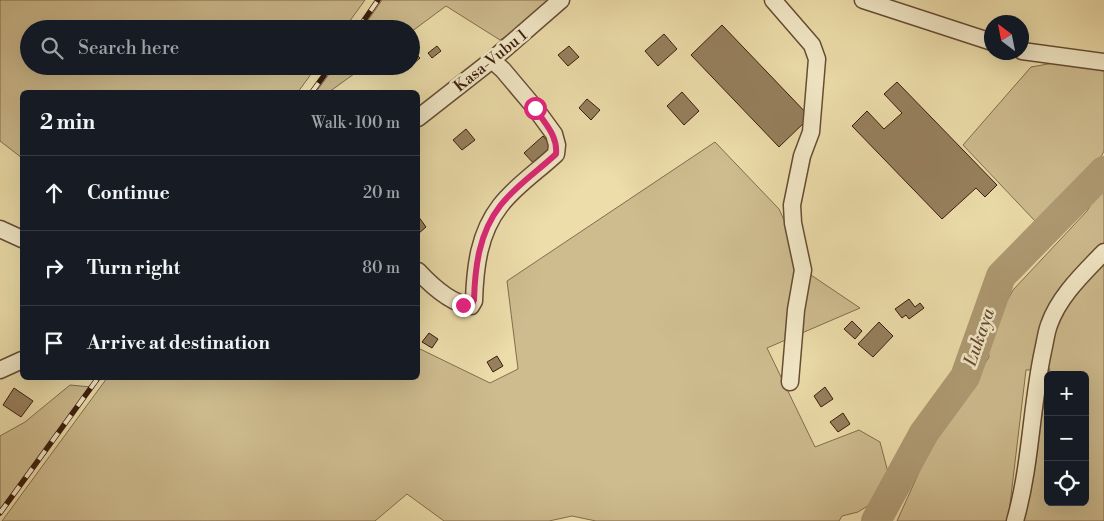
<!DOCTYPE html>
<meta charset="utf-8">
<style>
:root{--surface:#171b24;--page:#20242c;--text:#f1f3f6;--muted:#9ea1a6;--line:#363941}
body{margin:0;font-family:"Libre Bodoni",serif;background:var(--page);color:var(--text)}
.controls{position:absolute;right:15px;bottom:15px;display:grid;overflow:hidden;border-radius:8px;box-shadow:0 5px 20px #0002}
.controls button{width:45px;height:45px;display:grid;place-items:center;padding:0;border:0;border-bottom:1px solid var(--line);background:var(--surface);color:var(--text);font:25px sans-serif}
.compass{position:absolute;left:984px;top:15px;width:45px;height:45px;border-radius:50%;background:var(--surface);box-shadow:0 5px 20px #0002;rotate:328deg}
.stop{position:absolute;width:15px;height:15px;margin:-11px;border:4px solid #db2777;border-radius:50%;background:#fff}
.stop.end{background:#db2777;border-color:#fff;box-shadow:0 1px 5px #0008}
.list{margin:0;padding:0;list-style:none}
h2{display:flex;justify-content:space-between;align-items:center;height:65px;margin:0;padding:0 20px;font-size:21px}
h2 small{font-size:16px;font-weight:400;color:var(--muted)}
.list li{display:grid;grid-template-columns:32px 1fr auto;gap:15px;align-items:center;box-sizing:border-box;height:75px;padding:0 20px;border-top:1px solid var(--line)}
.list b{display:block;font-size:19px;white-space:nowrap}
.list em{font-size:16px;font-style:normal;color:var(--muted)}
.icon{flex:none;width:28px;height:28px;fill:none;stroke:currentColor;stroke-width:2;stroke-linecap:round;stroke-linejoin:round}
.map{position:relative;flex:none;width:1104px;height:521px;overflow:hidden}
.search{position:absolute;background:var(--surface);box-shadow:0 5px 20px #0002;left:20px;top:20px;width:400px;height:55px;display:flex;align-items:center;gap:12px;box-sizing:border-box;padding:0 18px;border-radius:28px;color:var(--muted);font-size:19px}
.panel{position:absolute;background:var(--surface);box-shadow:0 5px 20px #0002;left:20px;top:90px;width:400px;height:290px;border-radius:8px}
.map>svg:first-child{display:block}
.green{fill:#cebc8f;stroke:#846c4e}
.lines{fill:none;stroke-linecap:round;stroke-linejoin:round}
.river{stroke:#af9b74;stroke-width:30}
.building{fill:#97805e;stroke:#3a1c0c}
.minor-casing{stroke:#664c34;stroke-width:19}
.minor{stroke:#f3e9c8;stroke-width:16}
.rail-casing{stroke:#3a1c0c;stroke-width:5.5}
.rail{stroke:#f3e9c8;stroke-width:4;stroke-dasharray:11;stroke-linecap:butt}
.route{stroke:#db2777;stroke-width:6}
.labels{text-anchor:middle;stroke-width:5;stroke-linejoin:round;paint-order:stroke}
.street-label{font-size:16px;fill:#3a1c0c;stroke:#f3e9c8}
.water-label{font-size:18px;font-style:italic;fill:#634830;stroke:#f3e9c8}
</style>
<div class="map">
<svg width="1104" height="521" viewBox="0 0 1104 521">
<rect width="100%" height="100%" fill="#ecddaa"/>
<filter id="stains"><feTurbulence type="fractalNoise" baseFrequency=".004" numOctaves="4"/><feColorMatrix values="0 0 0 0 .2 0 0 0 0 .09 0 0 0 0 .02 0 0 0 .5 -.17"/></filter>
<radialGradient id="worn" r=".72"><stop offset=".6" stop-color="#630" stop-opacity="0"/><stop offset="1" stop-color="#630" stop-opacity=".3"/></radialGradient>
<path class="green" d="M 0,0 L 365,0 L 344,29 L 29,29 L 29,66 L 317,66 L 298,92 L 22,92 L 22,158 L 0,141 Z
M 382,0 L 566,0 L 500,40 L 446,6 L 411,32 L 411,29 L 362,29 Z
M 1104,54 L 1104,151 L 1097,165 L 1035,221 L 963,145 L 1031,67 Z
M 335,66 L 365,66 L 329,92 L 316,92 Z
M 715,142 L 779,209 L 808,273 L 860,308 L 767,348 L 815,447 L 859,430 L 880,442 L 889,476 L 879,499 L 858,512 L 842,516 L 839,521 L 596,521 L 572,516 L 549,521 L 444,521 L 407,494 L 375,521 L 2,521 L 107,378 L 418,378 L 418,348 L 490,383 L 518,369 L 507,281 Z
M 1104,183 L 1104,521 L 1022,521 L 1048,382 L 1048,502 L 1085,502 L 1085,375 L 1049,375 L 1050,369 L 1026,370 L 1008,521 L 897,521 L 929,450 L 989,357 L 987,337 L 1013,290 L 1087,211 Z
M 70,385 L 91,387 L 0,513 L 0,436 L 25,422 Z"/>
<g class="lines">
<path class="river" d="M 876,521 L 924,433 L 965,377 L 1001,276 L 1104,171"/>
</g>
<path class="building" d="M 722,25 L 810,117 L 779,147 L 691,55 Z
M 664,34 L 677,49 L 658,66 L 645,51 Z
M 437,46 L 441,51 L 432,58 L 428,53 Z
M 569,46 L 579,57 L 568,66 L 558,55 Z
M 411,49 L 420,58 L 412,65 L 411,65 Z
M 897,82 L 997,185 L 985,197 L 976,188 L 942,219 L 852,126 L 867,111 L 884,129 L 902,113 L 884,94 Z
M 682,92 L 699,111 L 684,125 L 667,106 Z
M 587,99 L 600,110 L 591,120 L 579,108 Z
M 466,129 L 475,140 L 462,150 L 453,140 Z
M 543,136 L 554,149 L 536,166 L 524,153 Z
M 418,216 L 426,227 L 418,234 Z
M 909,299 L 915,307 L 920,303 L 924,308 L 909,319 L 906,315 L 902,318 L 895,309 Z
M 852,321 L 862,331 L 855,339 L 844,329 Z
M 879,322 L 893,336 L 873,357 L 858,344 Z
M 429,333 L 438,339 L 432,348 L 422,342 Z
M 497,356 L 503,366 L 493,372 L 487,362 Z
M 825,387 L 833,399 L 821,407 L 814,396 Z
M 14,388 L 33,401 L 21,417 L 3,405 Z
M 843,413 L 850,424 L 838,432 L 830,422 Z"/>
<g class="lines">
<defs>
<path id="minor" d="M 773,0 L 812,45 L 817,59 L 811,132 L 802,156 L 792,205 L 793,223 L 803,270 L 796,310 L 790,382
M 863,0 L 992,42
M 1022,51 L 1104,62
M 418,118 L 492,60 L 561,0
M 0,229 L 22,239
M 418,271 C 431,285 451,304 471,306 L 474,301 C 475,267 479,233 500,206 C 515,186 538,171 556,154 L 557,145 L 554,134 L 535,108 L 503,70 L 492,60
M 0,370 L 22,360
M 1015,521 C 1031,465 1031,407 1043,351 C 1045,343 1046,333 1049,325 C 1059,296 1084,273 1104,252"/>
</defs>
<use href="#minor" class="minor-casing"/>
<use href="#minor" class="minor"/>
<defs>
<path id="rail" d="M 358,29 L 378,0
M 312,92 L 331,66
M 0,513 L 98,378"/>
</defs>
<use href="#rail" class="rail-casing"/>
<use href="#rail" class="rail"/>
</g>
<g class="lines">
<path class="route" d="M 463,305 L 471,306 L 474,300 C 475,267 479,233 500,206 C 515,186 538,171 556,154 C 558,135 544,123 535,108"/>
</g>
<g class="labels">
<g class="street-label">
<text transform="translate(490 60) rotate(-39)" y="6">Kasa-Vubu 1</text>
</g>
<g class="water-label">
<text transform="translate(979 337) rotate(-71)" y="6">Lukaya</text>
</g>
</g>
<rect width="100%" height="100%" filter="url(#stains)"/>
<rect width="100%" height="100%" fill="url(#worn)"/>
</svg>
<div class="controls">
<button>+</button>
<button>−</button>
<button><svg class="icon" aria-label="locate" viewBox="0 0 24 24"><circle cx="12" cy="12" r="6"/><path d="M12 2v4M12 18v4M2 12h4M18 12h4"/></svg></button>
</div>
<svg class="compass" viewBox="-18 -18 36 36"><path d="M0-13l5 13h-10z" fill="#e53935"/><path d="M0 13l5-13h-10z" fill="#9ea1a6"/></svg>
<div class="stop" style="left:535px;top:108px"></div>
<div class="stop end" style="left:463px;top:305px"></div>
<div class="search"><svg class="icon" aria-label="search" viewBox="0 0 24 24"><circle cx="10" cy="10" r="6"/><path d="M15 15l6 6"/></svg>Search here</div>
<section class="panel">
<h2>2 min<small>Walk · 100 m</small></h2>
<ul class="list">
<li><svg class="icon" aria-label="ahead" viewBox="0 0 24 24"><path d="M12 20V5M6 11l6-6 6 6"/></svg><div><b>Continue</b></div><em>20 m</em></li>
<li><svg class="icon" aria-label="right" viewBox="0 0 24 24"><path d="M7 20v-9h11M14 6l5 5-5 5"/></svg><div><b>Turn right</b></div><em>80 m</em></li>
<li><svg class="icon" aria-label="arrive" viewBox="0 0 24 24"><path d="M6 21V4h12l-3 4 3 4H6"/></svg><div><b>Arrive at destination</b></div></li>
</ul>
</section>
</div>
